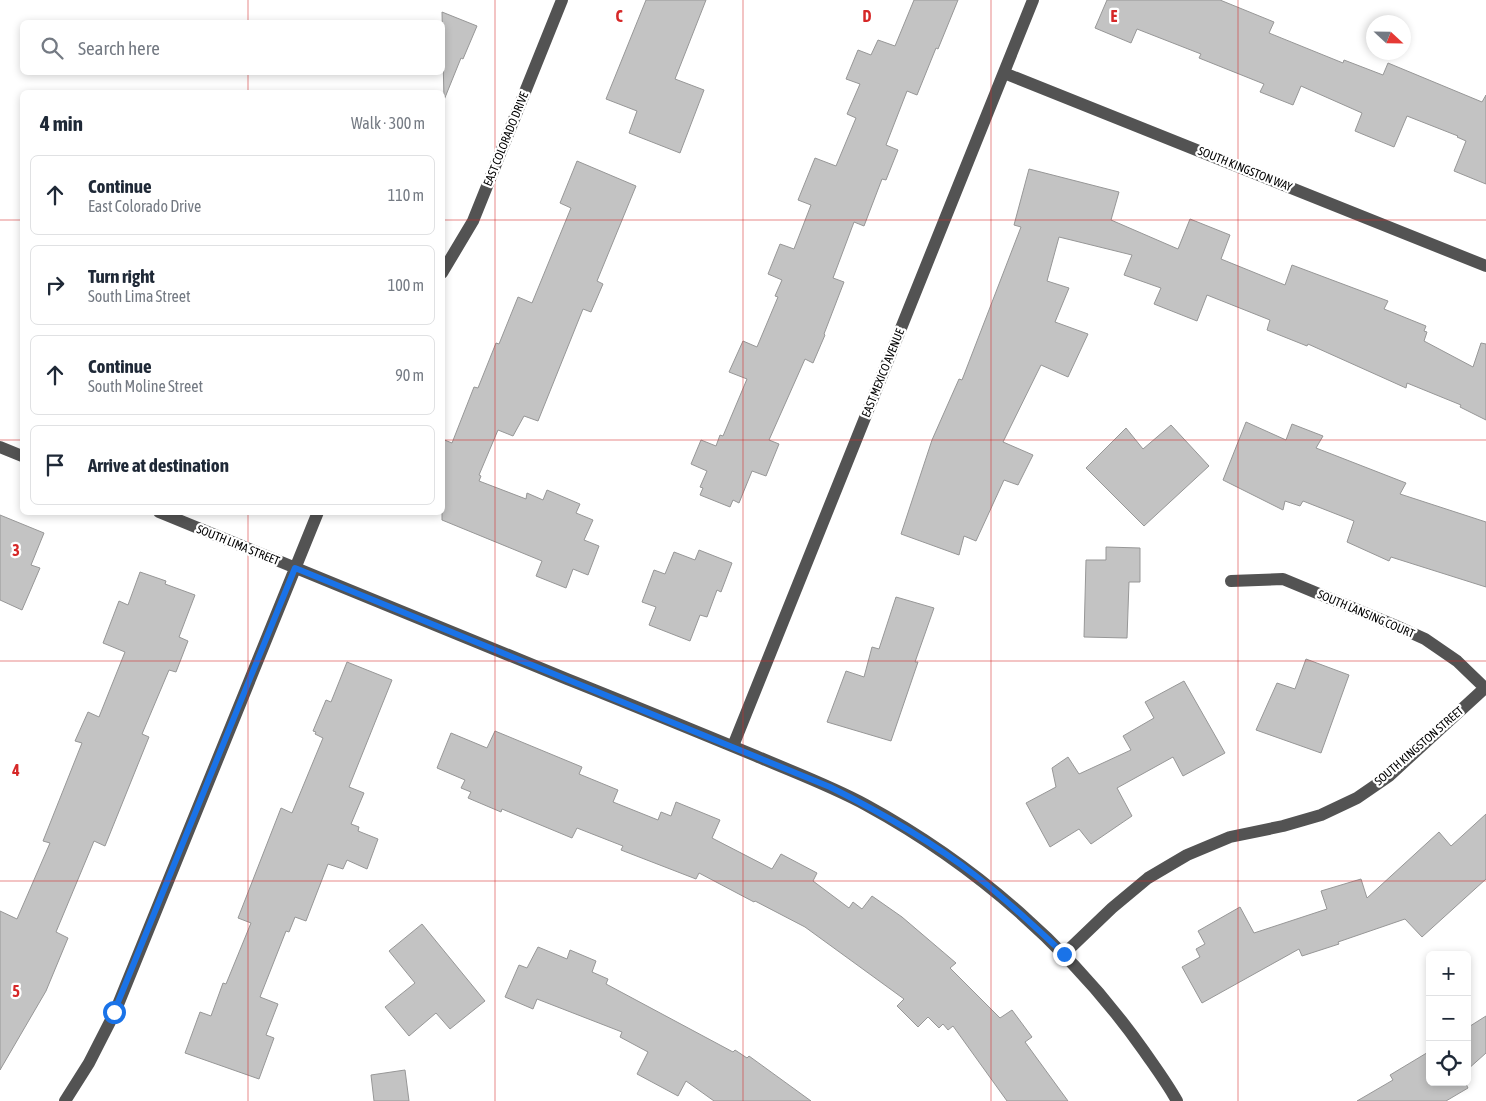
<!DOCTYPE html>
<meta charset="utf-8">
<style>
:root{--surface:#fff;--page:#f6f6f7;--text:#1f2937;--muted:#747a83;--line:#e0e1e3}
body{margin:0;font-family:"Asap Condensed",sans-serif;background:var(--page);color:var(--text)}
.controls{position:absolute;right:15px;bottom:15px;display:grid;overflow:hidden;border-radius:8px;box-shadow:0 2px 8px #0003}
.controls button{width:45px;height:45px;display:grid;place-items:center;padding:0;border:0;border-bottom:1px solid var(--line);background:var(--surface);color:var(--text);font:25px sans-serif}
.compass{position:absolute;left:1366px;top:15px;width:45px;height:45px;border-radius:50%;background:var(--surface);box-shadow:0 2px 8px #0003;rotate:112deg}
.stop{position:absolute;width:15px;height:15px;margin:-11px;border:4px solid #1a73e8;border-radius:50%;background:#fff}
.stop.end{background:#1a73e8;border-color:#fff;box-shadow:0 1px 5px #0008}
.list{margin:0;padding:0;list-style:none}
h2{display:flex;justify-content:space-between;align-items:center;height:65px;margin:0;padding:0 20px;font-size:21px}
h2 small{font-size:16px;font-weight:400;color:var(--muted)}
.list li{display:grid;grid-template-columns:32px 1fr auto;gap:15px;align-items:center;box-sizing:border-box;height:80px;margin:0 10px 10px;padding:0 10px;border:1px solid var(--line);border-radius:8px}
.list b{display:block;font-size:19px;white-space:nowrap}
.list p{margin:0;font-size:16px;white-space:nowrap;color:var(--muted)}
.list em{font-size:16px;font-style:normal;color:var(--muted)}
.icon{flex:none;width:28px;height:28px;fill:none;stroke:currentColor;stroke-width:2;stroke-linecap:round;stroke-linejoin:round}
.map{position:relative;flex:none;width:1486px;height:1101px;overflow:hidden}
.search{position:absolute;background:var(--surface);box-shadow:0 2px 8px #0003;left:20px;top:20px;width:425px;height:55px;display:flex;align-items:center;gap:12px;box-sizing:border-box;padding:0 18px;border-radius:8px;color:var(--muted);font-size:19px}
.panel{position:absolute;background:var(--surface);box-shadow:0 2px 8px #0003;left:20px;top:90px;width:425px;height:425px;border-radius:8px}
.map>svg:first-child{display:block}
.building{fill:#c3c3c3;stroke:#979797}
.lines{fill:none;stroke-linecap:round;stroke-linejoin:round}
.minor{stroke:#535353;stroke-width:12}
.route{stroke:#1a73e8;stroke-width:6}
.grid{fill:none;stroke:#d62828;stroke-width:1;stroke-opacity:0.55}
.labels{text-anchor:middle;stroke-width:4.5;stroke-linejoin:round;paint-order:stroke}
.street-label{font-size:12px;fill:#000;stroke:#fff}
.grid-label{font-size:16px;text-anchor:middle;font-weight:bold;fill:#d62828;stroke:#fff;stroke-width:4.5;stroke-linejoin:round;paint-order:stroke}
</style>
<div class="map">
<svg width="1486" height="1101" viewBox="0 0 1486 1101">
<rect width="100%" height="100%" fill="#fff"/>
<path class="building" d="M 646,0 L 706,0 L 675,79 L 704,90 L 680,153 L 629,133 L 637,111 L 606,99 Z
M 914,0 L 958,0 L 938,49 L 936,48 L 917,95 L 907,91 L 886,145 L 898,150 L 886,180 L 882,179 L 864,226 L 854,222 L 833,278 L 844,282 L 824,334 L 825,335 L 813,363 L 805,359 L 769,440 L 779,444 L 766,476 L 752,471 L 739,503 L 733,500 L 730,507 L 700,495 L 703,488 L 700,487 L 707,471 L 691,464 L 701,440 L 716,446 L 720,435 L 723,436 L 747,379 L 729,372 L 743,341 L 757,347 L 778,297 L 775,296 L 782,280 L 768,274 L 780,244 L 794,249 L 811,205 L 798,200 L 815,158 L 836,166 L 856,118 L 847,114 L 860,84 L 846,79 L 858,50 L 871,55 L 878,40 L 895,46 Z
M 1107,0 L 1220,0 L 1274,22 L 1269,33 L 1343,63 L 1344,60 L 1383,75 L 1388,63 L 1482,102 L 1486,95 L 1486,184 L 1454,171 L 1466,141 L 1457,137 L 1458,136 L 1407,116 L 1394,147 L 1355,131 L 1362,113 L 1301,86 L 1293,105 L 1260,92 L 1264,84 L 1199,58 L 1201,54 L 1137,29 L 1131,43 L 1095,28 Z
M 442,12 L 477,26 L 463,59 L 461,58 L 444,100 Z
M 577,161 L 636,186 L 597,281 L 603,284 L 591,312 L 583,309 L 538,421 L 524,416 L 513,436 L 498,430 L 479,475 L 481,476 L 479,481 L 526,499 L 527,493 L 543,500 L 547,490 L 580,504 L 576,513 L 593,520 L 584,540 L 599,546 L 588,575 L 573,569 L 566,588 L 536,576 L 542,561 L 442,520 L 442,439 L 452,443 L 474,387 L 478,388 L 496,343 L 499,344 L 518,297 L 532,303 L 571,208 L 560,203 Z
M 1029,169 L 1119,192 L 1111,220 L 1178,249 L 1190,219 L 1230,235 L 1221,259 L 1285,285 L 1292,265 L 1388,301 L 1384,309 L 1426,326 L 1424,331 L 1427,332 L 1424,341 L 1473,367 L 1481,343 L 1486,344 L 1486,420 L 1460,407 L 1461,405 L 1407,383 L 1406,388 L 1308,344 L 1307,346 L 1267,330 L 1270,320 L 1207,295 L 1197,321 L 1154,304 L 1161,288 L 1124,275 L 1132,255 L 1059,237 L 1047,281 L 1069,288 L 1055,322 L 1088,334 L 1068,377 L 1041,365 L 1003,442 L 1033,455 L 1018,485 L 1004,480 L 976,541 L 964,536 L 959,555 L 901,534 L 932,440 L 959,379 L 962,380 L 1021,227 L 1014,225 Z
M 1246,422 L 1286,440 L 1292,424 L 1323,436 L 1316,448 L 1406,483 L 1400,494 L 1486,522 L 1486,587 L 1391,557 L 1389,561 L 1347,542 L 1354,521 L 1303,501 L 1300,506 L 1285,501 L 1283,510 L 1223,480 Z
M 1171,425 L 1209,466 L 1144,526 L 1086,468 L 1126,428 L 1143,449 Z
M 0,515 L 44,533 L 31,565 L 40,568 L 22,610 L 0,600 Z
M 1106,547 L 1140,548 L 1140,582 L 1129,582 L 1127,638 L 1084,637 L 1086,560 L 1106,560 Z
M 699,550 L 732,563 L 721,592 L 717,590 L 707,617 L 700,615 L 690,641 L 649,625 L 656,607 L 642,602 L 654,570 L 665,574 L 674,552 L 695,560 Z
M 140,572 L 166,581 L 165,584 L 195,595 L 179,637 L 188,641 L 176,672 L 169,670 L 142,734 L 149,737 L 105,846 L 94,841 L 56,932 L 68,938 L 46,991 L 0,1070 L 0,911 L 17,919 L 50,843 L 43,841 L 82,743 L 75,741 L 88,712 L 99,717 L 125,652 L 103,643 L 119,601 L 128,605 Z
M 896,597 L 934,608 L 915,662 L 918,662 L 891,741 L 827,722 L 846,671 L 864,677 L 872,647 L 879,649 Z
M 1306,659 L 1349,675 L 1321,753 L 1256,730 L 1277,683 L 1295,689 Z
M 347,662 L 392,680 L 349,787 L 364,793 L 351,824 L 359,827 L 358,831 L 378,839 L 367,869 L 347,860 L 343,869 L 328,864 L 306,921 L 295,917 L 289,932 L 286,931 L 260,997 L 278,1004 L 266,1035 L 274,1038 L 259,1079 L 185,1053 L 200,1012 L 211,1016 L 223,983 L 226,984 L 251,923 L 238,918 L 281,808 L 292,813 L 323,738 L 315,734 L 316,732 L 313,731 L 326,700 L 331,702 Z
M 1184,681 L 1225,753 L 1183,776 L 1173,757 L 1117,788 L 1132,816 L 1091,844 L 1079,829 L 1050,847 L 1026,803 L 1056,787 L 1052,768 L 1068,757 L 1079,774 L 1131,750 L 1123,736 L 1154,718 L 1145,702 Z
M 495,731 L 582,767 L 579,774 L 618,790 L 613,802 L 658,820 L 661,812 L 671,816 L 676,802 L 720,820 L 712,838 L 772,869 L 781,854 L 817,873 L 813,881 L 849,908 L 853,902 L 862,909 L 872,896 L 902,917 L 956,963 L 950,968 L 1000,1018 L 1012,1010 L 1032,1037 L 1025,1042 L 1068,1101 L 1007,1101 L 953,1026 L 948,1030 L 943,1024 L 939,1028 L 928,1017 L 918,1027 L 897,1006 L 904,999 L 805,927 L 755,901 L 754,902 L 699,873 L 696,879 L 621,850 L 623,846 L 577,828 L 572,838 L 502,809 L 501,812 L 468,798 L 471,792 L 461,788 L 465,780 L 437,768 L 451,733 L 487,748 Z
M 1486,814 L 1486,879 L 1422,937 L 1405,919 L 1338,942 L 1339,944 L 1302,956 L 1299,949 L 1202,1003 L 1182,967 L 1200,957 L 1196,949 L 1205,944 L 1198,931 L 1240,907 L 1254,933 L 1327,909 L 1321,891 L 1361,879 L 1367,898 L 1439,832 L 1451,846 Z
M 422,924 L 485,1001 L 450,1029 L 436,1013 L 409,1036 L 385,1007 L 415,983 L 389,951 Z
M 538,947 L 567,959 L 570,950 L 596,961 L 592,972 L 608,979 L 606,984 L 733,1052 L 735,1050 L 747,1058 L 749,1056 L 811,1101 L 714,1101 L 686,1081 L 678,1096 L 637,1074 L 648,1052 L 620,1037 L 622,1032 L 537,999 L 533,1009 L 505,997 L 519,965 L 527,968 Z
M 1486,1016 L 1486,1053 L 1467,1070 L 1467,1028 Z
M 1430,1051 L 1430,1082 L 1465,1082 L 1468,1088 L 1446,1101 L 1357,1101 L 1393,1080 L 1390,1075 Z
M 405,1070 L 409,1101 L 374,1101 L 371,1075 Z"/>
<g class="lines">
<path class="minor" d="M 1004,73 L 1486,266
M 442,273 L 473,221 L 562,0
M 0,447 L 22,456
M 159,512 C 295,567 431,623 567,679 C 630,704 693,730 756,756 C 793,772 831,786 866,805 C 976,865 1072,949 1144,1051 C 1155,1067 1167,1083 1177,1101
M 1231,581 L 1283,579 L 1394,625 L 1425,639 L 1457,661 L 1485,688
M 733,746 L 1033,0
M 1064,954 L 1112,908 L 1148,878 L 1187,855 L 1230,837 L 1283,826 L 1321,815 L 1357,798 L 1389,776 L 1486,687
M 65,1101 L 89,1063 L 115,1012 L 318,512"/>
</g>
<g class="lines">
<path class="route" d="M 114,1012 L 295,568 L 830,787 C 880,812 931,841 976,876 C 1007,900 1035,927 1064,954"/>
</g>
<path class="grid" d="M 248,0 L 248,22M 495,0 L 495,1101M 743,0 L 743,1101M 991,0 L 991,1101M 1238,0 L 1238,1101M 248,72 L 248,92M 0,220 L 22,220M 442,220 L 1486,220M 0,440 L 22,440M 442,440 L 1486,440M 248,512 L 248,1101M 0,661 L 1486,661M 0,881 L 1486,881"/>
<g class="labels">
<g class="street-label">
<text transform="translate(506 139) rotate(-68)" y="4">EAST COLORADO DRIVE</text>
<text transform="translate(1245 169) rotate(22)" y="4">SOUTH KINGSTON WAY</text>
<text transform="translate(883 373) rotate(-68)" y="4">EAST MEXICO AVENUE</text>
<text transform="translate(238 545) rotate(22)" y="4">SOUTH LIMA STREET</text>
<text transform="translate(1366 614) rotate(23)" y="4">SOUTH LANSING COURT</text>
<text transform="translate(1419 746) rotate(-41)" y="4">SOUTH KINGSTON STREET</text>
</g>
</g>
<g class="grid-label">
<text x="619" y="22">C</text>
<text x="867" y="22">D</text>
<text x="1114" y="22">E</text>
<text x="16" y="556">3</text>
<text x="16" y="776">4</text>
<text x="16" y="997">5</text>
</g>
</svg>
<div class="controls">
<button>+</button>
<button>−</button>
<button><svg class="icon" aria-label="locate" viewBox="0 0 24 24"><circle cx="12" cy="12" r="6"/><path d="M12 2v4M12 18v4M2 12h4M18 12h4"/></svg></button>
</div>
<svg class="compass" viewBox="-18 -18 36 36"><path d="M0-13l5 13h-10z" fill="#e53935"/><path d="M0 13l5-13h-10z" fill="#747a83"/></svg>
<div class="stop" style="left:114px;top:1012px"></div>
<div class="stop end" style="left:1064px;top:954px"></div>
<div class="search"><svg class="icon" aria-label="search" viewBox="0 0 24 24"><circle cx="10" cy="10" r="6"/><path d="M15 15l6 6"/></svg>Search here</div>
<section class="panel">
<h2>4 min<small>Walk · 300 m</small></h2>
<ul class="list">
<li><svg class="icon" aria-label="ahead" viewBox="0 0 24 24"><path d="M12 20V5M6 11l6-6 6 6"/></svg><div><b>Continue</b><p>East Colorado Drive</p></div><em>110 m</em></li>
<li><svg class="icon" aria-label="right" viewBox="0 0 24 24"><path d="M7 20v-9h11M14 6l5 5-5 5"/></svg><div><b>Turn right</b><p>South Lima Street</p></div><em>100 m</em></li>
<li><svg class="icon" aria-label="ahead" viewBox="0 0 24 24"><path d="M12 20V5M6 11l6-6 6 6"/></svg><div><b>Continue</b><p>South Moline Street</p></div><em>90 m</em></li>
<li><svg class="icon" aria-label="arrive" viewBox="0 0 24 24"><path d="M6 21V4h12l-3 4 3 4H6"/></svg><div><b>Arrive at destination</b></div></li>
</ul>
</section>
</div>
